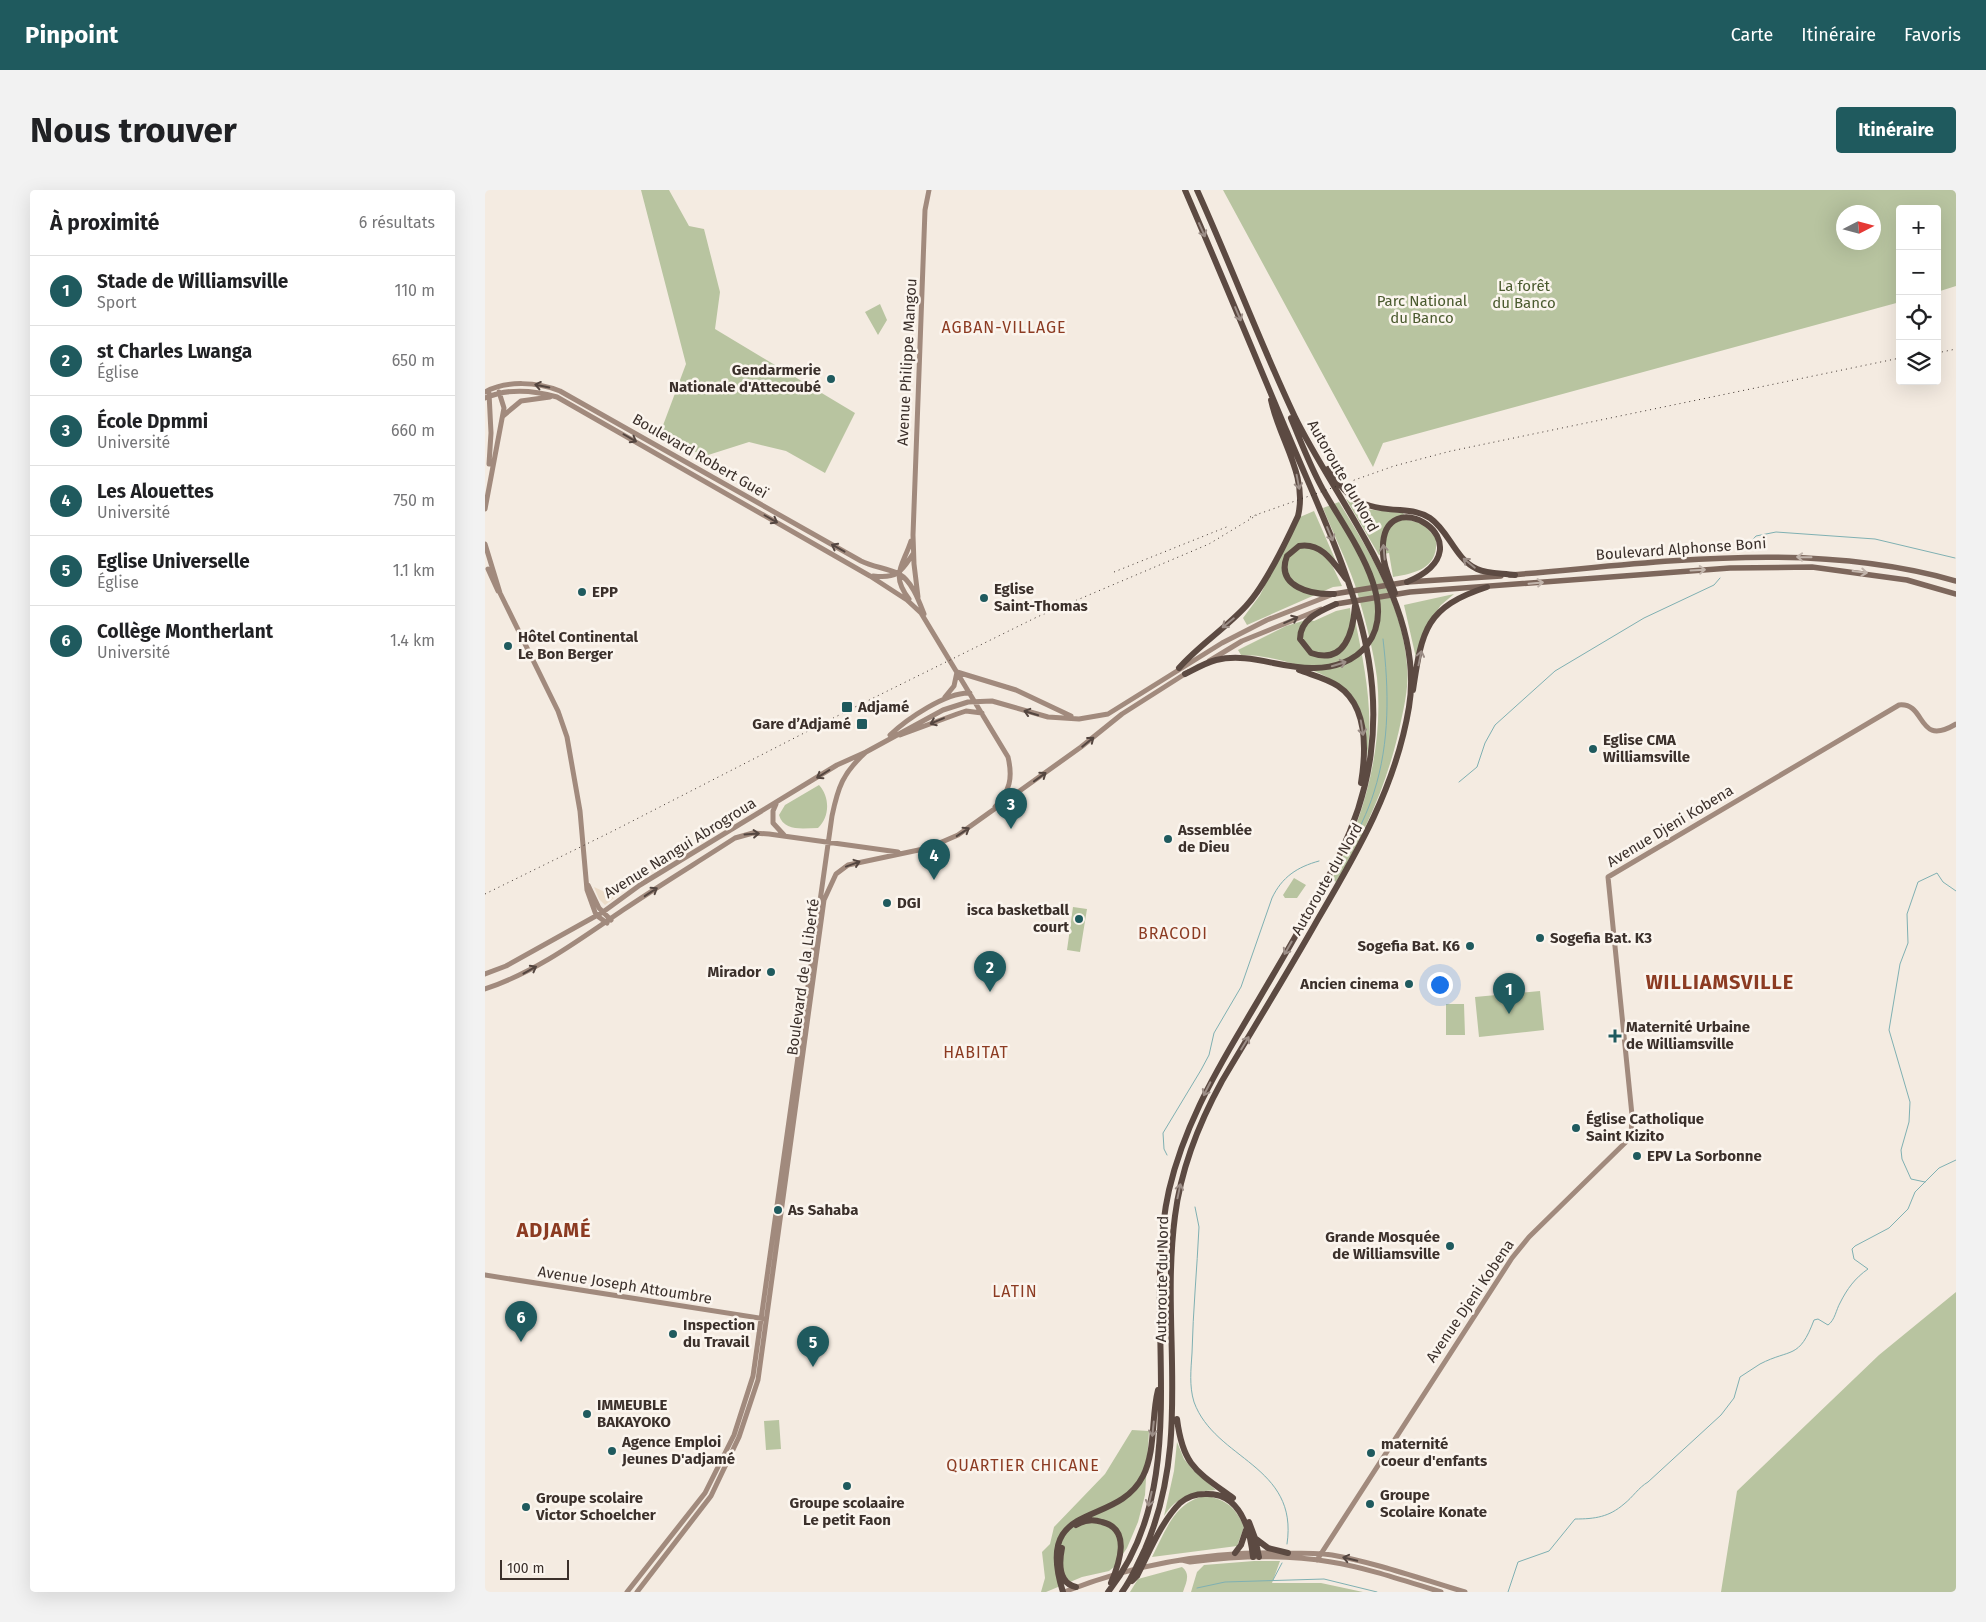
<!DOCTYPE html>
<html lang="fr">
<meta charset="utf-8">
<style>
:root{--surface:#fff;--page:#f2f2f2;--text:#202124;--muted:#757577;--line:#e0e0e0;--accent:#1f5a5e}
body{margin:0;font-family:"Fira Sans",sans-serif;background:var(--page);color:var(--text)}
.controls{position:absolute;right:15px;top:15px;display:grid;overflow:hidden;border-radius:5px;box-shadow:0 5px 20px #0002}
.controls button{width:45px;height:45px;display:grid;place-items:center;padding:0;border:0;border-bottom:1px solid var(--line);background:var(--surface);color:var(--text);font:25px sans-serif}
.compass{position:absolute;left:1351px;top:15px;width:45px;height:45px;border-radius:50%;background:var(--surface);box-shadow:0 5px 20px #0002;rotate:84deg}
.scale{position:absolute;left:15px;bottom:12px;width:69px;box-sizing:border-box;padding-left:5px;border:2px solid #3b302b;border-top:0;font-size:14px;line-height:18px;white-space:nowrap;color:#3b302b;-webkit-text-stroke:4px #fbf5ee;paint-order:stroke}
.you{position:absolute;left:954px;top:794px;width:18px;height:18px;margin:-12px;border:4px solid #fff;border-radius:50%;background:#1a73e8;box-shadow:0 0 0 8px #1a73e833}
.badge{display:grid;place-items:center;width:32px;height:32px;border-radius:50%;background:var(--accent);color:#fff;font-size:16px;font-weight:700}
.pin{position:absolute;translate:-50% -41px;filter:drop-shadow(0 1px 2px #0008)}
.pin::after{content:'';position:absolute;top:26px;width:18px;height:15px;background:inherit;clip-path:polygon(0 0,100% 0,50% 100%)}
.list{margin:0;padding:0;list-style:none}
h2{display:flex;justify-content:space-between;align-items:center;height:65px;margin:0;padding:0 20px;font-size:21px}
h2 small{font-size:16px;font-weight:400;color:var(--muted)}
.list li{display:grid;grid-template-columns:32px 1fr auto;gap:15px;align-items:center;box-sizing:border-box;height:70px;padding:0 20px;border-top:1px solid var(--line)}
.list b{display:block;font-size:19px;white-space:nowrap}
.list p{margin:0;font-size:16px;white-space:nowrap;color:var(--muted)}
.list em{font-size:16px;font-style:normal;color:var(--muted)}
.icon{flex:none;width:28px;height:28px;fill:none;stroke:currentColor;stroke-width:2;stroke-linecap:round;stroke-linejoin:round}
.map{position:relative;flex:none;width:1471px;height:1402px;overflow:hidden;border-radius:5px}
header{display:flex;align-items:center;gap:30px;box-sizing:border-box;height:70px;padding:0 25px;background:var(--accent);color:#fff}
header strong{font-size:24px}
nav{display:flex;gap:28px;margin-inline-start:auto;font-size:18px}
.intro{display:flex;align-items:center;justify-content:space-between;box-sizing:border-box;height:120px;padding:0 30px}
h1{margin:0;font-size:35px}
.button{padding:12px 22px;border-radius:5px;background:var(--accent);color:#fff;font-size:18px;font-weight:700}
main{display:flex;gap:30px;padding:0 30px}
aside{flex:1;background:var(--surface);border-radius:5px;box-shadow:0 5px 20px #0002}
.map>svg:first-child{display:block}
.green{fill:#b8c4a0;fill-rule:evenodd}
.plaza{fill:#ecdcc8}
.lines{fill:none;stroke-linecap:round;stroke-linejoin:round}
.stream{stroke:#7fb0b2;stroke-width:1}
.secondary{stroke:#a18a7d;stroke-width:5}
.primary{stroke:#7d675c;stroke-width:5.5}
.highway{stroke:#5c4a42;stroke-width:6}
.rail{stroke:#3b302b;stroke-width:1;stroke-dasharray:1 4;stroke-linecap:butt}
.oneway{stroke:#9c8e87}
.oneway2{stroke:#544640}
.oneway3{stroke:#c2b5ac}
.poi-dot{fill:#1f5a5e;stroke:#fbf5ee;stroke-width:2}
.labels{text-anchor:middle;stroke-width:5;stroke-linejoin:round;paint-order:stroke}
.park-label{font-size:15px;fill:#4a5a2e;stroke:#fbf5ee}
.street-label{font-size:15px;fill:#3b302b;stroke:#fbf5ee}
.poi-label{font-size:15px;font-weight:bold;fill:#3b302b;stroke:#fbf5ee;text-anchor:start}
.neighbourhood-label{font-size:16px;letter-spacing:1px;fill:#8c3b22;stroke:#fbf5ee}
.district-label{font-size:20px;font-weight:bold;letter-spacing:1px;fill:#8c3b22;stroke:#fbf5ee}
</style>
<header>
<strong>Pinpoint</strong>
<nav><a>Carte</a><a>Itinéraire</a><a>Favoris</a></nav>
</header>
<div class="intro"><h1>Nous trouver</h1><a class="button">Itinéraire</a></div>
<main>
<aside>
<h2>À proximité<small>6 résultats</small></h2>
<ul class="list">
<li><span class="badge">1</span><div><b>Stade de Williamsville</b><p>Sport</p></div><em>110 m</em></li>
<li><span class="badge">2</span><div><b>st Charles Lwanga</b><p>Église</p></div><em>650 m</em></li>
<li><span class="badge">3</span><div><b>École Dpmmi</b><p>Université</p></div><em>660 m</em></li>
<li><span class="badge">4</span><div><b>Les Alouettes</b><p>Université</p></div><em>750 m</em></li>
<li><span class="badge">5</span><div><b>Eglise Universelle</b><p>Église</p></div><em>1.1 km</em></li>
<li><span class="badge">6</span><div><b>Collège Montherlant</b><p>Université</p></div><em>1.4 km</em></li>
</ul>
</aside>
<div class="map">
<svg width="1471" height="1402" viewBox="0 0 1471 1402">
<rect width="100%" height="100%" fill="#f4ebe1"/>
<path class="green" d="M 156,0 L 184,0 L 204,36 L 219,39 L 235,102 L 230,139 L 370,223 L 340,283 L 301,261 L 264,252 L 220,266 L 174,246 L 201,174 Z
M 738,0 L 1471,0 L 1471,96 L 1452,102 L 1452,19 L 1415,19 L 1415,112 L 898,253 L 888,277 ZM 1358,22 L 1388,22 L 1388,52 L 1358,52 Z
M 395,114 L 402,130 L 393,145 L 380,122 Z
M 861,309 L 879,319 L 918,323 L 922,330 L 937,333 L 951,348 C 954,378 932,383 908,387 L 904,363 L 894,365 Z
M 854,312 C 884,361 918,416 922,475 C 924,494 920,513 916,531 C 904,590 881,641 851,692 L 847,689 C 879,629 899,557 892,488 C 888,457 879,425 870,395 C 861,369 848,343 838,318 Z
M 829,321 L 850,369 L 847,375 L 857,396 L 848,397 L 762,435 L 758,428 L 775,405 L 815,327 Z
M 969,404 L 956,415 L 945,430 L 931,468 L 919,415 Z
M 865,418 L 866,426 L 870,429 C 879,475 889,519 882,566 C 879,549 879,526 870,510 C 855,483 786,464 756,465 L 753,460 L 801,436 L 821,430 L 829,431 L 851,421 Z
M 334,595 C 345,607 345,627 333,638 C 318,638 299,642 294,625 L 300,615 Z
M 809,688 L 821,695 L 812,708 L 800,708 L 798,705 Z
M 588,717 L 602,719 L 595,762 L 582,760 Z
M 1055,801 L 1059,840 L 994,847 L 990,807 Z
M 961,814 L 979,814 L 980,845 L 961,845 Z
M 1471,1102 L 1471,1402 L 1236,1402 L 1252,1301 L 1394,1165 Z
M 294,1230 L 296,1259 L 281,1260 L 279,1231 Z
M 647,1240 L 664,1241 L 660,1305 L 653,1332 L 642,1358 L 629,1377 L 624,1381 L 597,1387 L 561,1402 L 556,1402 L 560,1388 L 557,1362 L 565,1354 L 569,1337 L 620,1284 Z
M 692,1252 L 699,1269 L 708,1280 L 731,1300 C 708,1302 692,1306 679,1326 L 689,1281 Z
M 722,1306 C 742,1310 751,1318 759,1337 L 752,1356 L 667,1367 C 680,1342 690,1310 722,1306 Z
M 769,1371 L 795,1371 L 787,1393 L 836,1393 L 878,1402 L 706,1402 L 712,1382 L 719,1375 Z
M 697,1377 C 706,1384 701,1393 698,1402 L 645,1402 L 653,1389 Z"/>
<path class="plaza" d="M 109,697 L 122,703 L 133,705 L 120,715 L 114,709 Z"/>
<g class="lines">
<path class="stream" d="M 1258,360 L 1271,346 L 1291,342 L 1390,349 L 1470,368
M 974,592 L 992,577 L 1000,553 L 1010,535 L 1070,481 L 1159,428 L 1229,395 L 1235,388
M 864,662 C 872,642 883,622 889,602 C 905,552 904,500 898,449
M 682,965 L 679,959 L 678,943 L 716,880 L 724,865 L 729,843 L 756,797 L 787,708 C 797,687 812,677 834,671
M 1440,992 L 1426,989 L 1417,969 L 1416,960 L 1424,932 L 1425,912 L 1404,840 L 1415,774 L 1423,753 L 1422,724 L 1433,692 L 1452,683 L 1458,692 L 1471,701
M 710,1017 L 714,1037 C 712,1079 708,1121 707,1163 C 706,1179 704,1196 709,1212 C 730,1270 814,1275 802,1354
M 788,1390 L 797,1373
M 712,1398 L 740,1392 L 839,1389 L 892,1402
M 1023,1402 L 1033,1372 L 1064,1361 L 1090,1329 C 1110,1329 1124,1327 1139,1314 C 1148,1307 1153,1298 1163,1292 L 1236,1225 L 1249,1208 L 1255,1187 C 1262,1183 1268,1178 1275,1174 C 1306,1158 1314,1170 1329,1130 L 1333,1129 L 1343,1135 C 1350,1130 1351,1120 1355,1113 C 1362,1099 1370,1088 1383,1079 L 1369,1069 L 1367,1059 L 1370,1056 L 1404,1038 L 1423,1019 L 1430,1002 L 1454,978 L 1471,970"/>
<path class="secondary" d="M 0,202 C 21,190 53,192 75,201 L 376,371 C 388,377 402,378 414,384 C 427,391 434,411 439,424
M 0,208 C 23,198 48,200 72,207 L 385,386 L 422,410 L 436,423 L 523,567 C 528,588 525,601 510,617
M 18,226 L 36,211 L 65,207
M 4,274 L 6,243 L 4,203
M 0,319 L 19,218 L 14,202
M 0,354 L 15,403 L 73,521 L 82,547 L 95,621 L 102,700 L 111,725 L 122,733
M 3,379 L 13,401
M 388,386 C 413,389 416,382 428,364
M 433,407 L 429,374 L 428,345 L 440,20 L 444,0
M 424,409 C 405,384 418,376 426,351
M 724,471 L 757,451 L 836,419
M 472,482 L 531,500 L 586,526
M 460,507 L 469,496 L 472,482
M 405,545 C 422,529 461,502 485,503
M 415,545 L 472,524 L 481,521 L 497,523
M 291,614 L 288,621 L 288,633 L 299,645
M 103,695 L 114,718 L 126,730
M 0,784 L 21,776 L 118,722 L 155,695 L 352,575 L 381,562 L 458,520 L 483,512 L 507,511 L 563,527 L 594,529 L 623,524 L 737,453 L 782,430 L 846,405
M 0,799 C 51,782 94,750 138,720 C 175,695 213,672 250,648 L 268,643 L 284,644 L 413,662
M 0,1085 L 280,1129
M 697,1370 L 705,1372 C 751,1366 800,1364 846,1372 C 883,1378 920,1391 956,1402
M 832,1370 L 1027,1068 L 1044,1047 L 1146,947 L 1147,925 L 1123,687 L 1414,515 C 1442,512 1431,558 1471,534
M 142,1402 L 220,1303 L 249,1245 L 268,1186 L 347,626 C 353,597 358,583 380,563
M 152,1402 L 226,1306 L 254,1247 L 273,1190 L 339,710 L 351,684 L 363,675 L 443,658 L 473,645 L 596,557 L 637,524 L 703,482
M 579,1402 C 650,1374 726,1361 802,1363 C 817,1363 832,1363 847,1365 C 892,1373 936,1389 980,1402"/>
<path class="primary" d="M 1025,385 C 1174,373 1324,349 1471,391
M 849,404 L 922,392 L 1016,386
M 851,414 L 925,402 L 1245,378 L 1327,377 L 1422,390 L 1471,404"/>
<path class="highway" d="M 843,279 C 865,311 876,318 915,320 C 926,321 936,322 945,328 C 964,341 970,369 992,379 C 1003,384 1017,383 1030,385
M 910,403 C 905,390 898,376 898,362 C 894,285 1010,355 922,392
M 849,404 C 827,405 790,397 802,366 L 814,356 C 837,352 849,373 861,389
M 851,414 C 835,421 815,429 815,449 L 826,463 C 860,475 868,442 870,416
M 694,478 C 714,455 740,439 761,416 C 780,396 801,352 813,326 C 823,285 794,249 786,210
M 814,480 C 827,485 841,488 853,496 C 883,516 881,562 876,593
M 700,484 C 710,479 720,473 731,470 C 765,462 796,479 829,478 C 849,478 870,471 882,455 C 918,409 857,337 835,294 C 824,273 815,250 806,228
M 928,500 C 937,439 941,417 1002,397
M 692,1229 C 698,1276 711,1281 748,1308
M 764,1332 L 770,1348 L 774,1367
M 591,1335 C 599,1330 608,1329 617,1332 C 647,1339 634,1374 626,1393
M 771,1349 L 783,1358 L 803,1363
M 577,1358 C 574,1373 573,1393 591,1397
M 750,1363 L 756,1355 L 761,1340
M 647,1391 L 652,1386 C 664,1363 676,1332 695,1313 C 702,1307 711,1304 720,1304 C 755,1302 765,1339 768,1367
M 578,1402 C 548,1308 631,1339 658,1286 C 671,1260 666,1227 673,1200
M 623,1402 C 712,1290 655,1128 684,1000 C 698,940 727,888 758,836 C 791,780 825,724 854,666 C 931,508 863,388 802,242 C 768,161 735,81 700,0
M 637,1402 C 647,1389 653,1373 660,1359 C 708,1248 675,1140 690,1026 C 696,978 714,933 737,891 C 769,837 802,784 833,729 C 873,661 911,596 924,517 C 941,415 852,313 810,227 C 775,153 746,75 712,0"/>
<path class="rail" d="M 1452,163 L 1471,159
M 765,327 L 909,276 L 966,261 L 1415,168
M 629,382 L 744,336
M 0,704 L 128,641 L 364,520 L 552,427 L 724,354 L 772,325"/>
</g>
<defs><path id="oneway-shaft" d="M-6 0H5M1.5-3L5.5 0L1.5 3" fill="none" stroke-width="1.6" stroke-linecap="round" stroke-linejoin="round" transform="scale(1.25)"/></defs>
<g class="oneway">
<use href="#oneway-shaft" transform="translate(717 40) rotate(66)"/>
<use href="#oneway-shaft" transform="translate(753 124) rotate(67)"/>
<use href="#oneway-shaft" transform="translate(813 292) rotate(79)"/>
<use href="#oneway-shaft" transform="translate(845 344) rotate(67)"/>
<use href="#oneway-shaft" transform="translate(899 362) rotate(-95)"/>
<use href="#oneway-shaft" transform="translate(984 373) rotate(-141)"/>
<use href="#oneway-shaft" transform="translate(743 433) rotate(141)"/>
<use href="#oneway-shaft" transform="translate(935 468) rotate(-78)"/>
<use href="#oneway-shaft" transform="translate(854 474) rotate(-17)"/>
<use href="#oneway-shaft" transform="translate(877 538) rotate(81)"/>
<use href="#oneway-shaft" transform="translate(803 758) rotate(120)"/>
<use href="#oneway-shaft" transform="translate(760 853) rotate(-59)"/>
<use href="#oneway-shaft" transform="translate(722 899) rotate(117)"/>
<use href="#oneway-shaft" transform="translate(694 1001) rotate(-78)"/>
<use href="#oneway-shaft" transform="translate(668 1239) rotate(96)"/>
<use href="#oneway-shaft" transform="translate(665 1309) rotate(103)"/>
</g>
<g class="oneway2">
<use href="#oneway-shaft" transform="translate(57 196) rotate(-169)"/>
<use href="#oneway-shaft" transform="translate(145 248) rotate(30)"/>
<use href="#oneway-shaft" transform="translate(286 329) rotate(30)"/>
<use href="#oneway-shaft" transform="translate(353 358) rotate(-151)"/>
<use href="#oneway-shaft" transform="translate(806 430) rotate(-24)"/>
<use href="#oneway-shaft" transform="translate(546 523) rotate(-163)"/>
<use href="#oneway-shaft" transform="translate(452 531) rotate(157)"/>
<use href="#oneway-shaft" transform="translate(603 552) rotate(-39)"/>
<use href="#oneway-shaft" transform="translate(338 584) rotate(148)"/>
<use href="#oneway-shaft" transform="translate(555 587) rotate(-36)"/>
<use href="#oneway-shaft" transform="translate(478 642) rotate(-33)"/>
<use href="#oneway-shaft" transform="translate(267 644) rotate(-4)"/>
<use href="#oneway-shaft" transform="translate(368 674) rotate(-20)"/>
<use href="#oneway-shaft" transform="translate(166 702) rotate(-33)"/>
<use href="#oneway-shaft" transform="translate(45 780) rotate(-29)"/>
<use href="#oneway-shaft" transform="translate(865 1369) rotate(-166)"/>
</g>
<g class="oneway3">
<use href="#oneway-shaft" transform="translate(1319 367) rotate(-179)"/>
<use href="#oneway-shaft" transform="translate(1213 380) rotate(-3)"/>
<use href="#oneway-shaft" transform="translate(1375 382) rotate(7)"/>
<use href="#oneway-shaft" transform="translate(1051 393) rotate(-5)"/>
</g>
<g class="poi-dot">
<circle cx="346" cy="189" r="5"/>
<circle cx="97" cy="402" r="5"/>
<circle cx="499" cy="408" r="5"/>
<circle cx="23" cy="456" r="5"/>
<rect x="356" y="511" width="12" height="12" rx="2.5"/>
<rect x="371" y="528" width="12" height="12" rx="2.5"/>
<circle cx="1108" cy="559" r="5"/>
<circle cx="683" cy="649" r="5"/>
<circle cx="402" cy="713" r="5"/>
<circle cx="594" cy="729" r="5"/>
<circle cx="1055" cy="748" r="5"/>
<circle cx="985" cy="756" r="5"/>
<circle cx="286" cy="782" r="5"/>
<circle cx="924" cy="794" r="5"/>
<path d="M1127.5 838.5h5v5h5v5h-5v5h-5v-5h-5v-5h5z"/>
<circle cx="1091" cy="938" r="5"/>
<circle cx="1152" cy="966" r="5"/>
<circle cx="293" cy="1020" r="5"/>
<circle cx="965" cy="1056" r="5"/>
<circle cx="188" cy="1144" r="5"/>
<circle cx="102" cy="1224" r="5"/>
<circle cx="127" cy="1261" r="5"/>
<circle cx="886" cy="1263" r="5"/>
<circle cx="362" cy="1296" r="5"/>
<circle cx="885" cy="1314" r="5"/>
<circle cx="41" cy="1317" r="5"/>
</g>
<g class="labels">
<g class="park-label">
<text x="1039" y="101">La forêt<tspan x="1039" dy="17">du Banco</tspan></text>
<text x="937" y="116">Parc National<tspan x="937" dy="17">du Banco</tspan></text>
</g>
<g class="street-label">
<text transform="translate(422 172) rotate(-87)" y="5">Avenue Philippe Mangou</text>
<text transform="translate(215 266) rotate(30)" y="5">Boulevard Robert Gueï</text>
<text transform="translate(858 286) rotate(60)" y="5">Autoroute du Nord</text>
<text transform="translate(1196 359) rotate(-4)" y="5">Boulevard Alphonse Boni</text>
<text transform="translate(1185 636) rotate(-31)" y="5">Avenue Djeni Kobena</text>
<text transform="translate(195 658) rotate(-32)" y="5">Avenue Nangui Abrogroua</text>
<text transform="translate(842 689) rotate(-60)" y="5">Autoroute du Nord</text>
<text transform="translate(318 787) rotate(-82)" y="5">Boulevard de la Liberté</text>
<text transform="translate(677 1089) rotate(-89)" y="5">Autoroute du Nord</text>
<text transform="translate(140 1095) rotate(9)" y="5">Avenue Joseph Attoumbre</text>
<text transform="translate(985 1111) rotate(-56)" y="5">Avenue Djeni Kobena</text>
</g>
<g class="poi-label">
<text x="336" y="185" text-anchor="end">Gendarmerie<tspan x="336" dy="17">Nationale d'Attecoubé</tspan></text>
<text x="509" y="404">Eglise<tspan x="509" dy="17">Saint-Thomas</tspan></text>
<text x="107" y="407">EPP</text>
<text x="33" y="452">Hôtel Continental<tspan x="33" dy="17">Le Bon Berger</tspan></text>
<text x="373" y="522">Adjamé</text>
<text x="366" y="539" text-anchor="end">Gare d’Adjamé</text>
<text x="1118" y="555">Eglise CMA<tspan x="1118" dy="17">Williamsville</tspan></text>
<text x="693" y="645">Assemblée<tspan x="693" dy="17">de Dieu</tspan></text>
<text x="412" y="718">DGI</text>
<text x="584" y="725" text-anchor="end">isca basketball<tspan x="584" dy="17">court</tspan></text>
<text x="1065" y="753">Sogefia Bat. K3</text>
<text x="975" y="761" text-anchor="end">Sogefia Bat. K6</text>
<text x="276" y="787" text-anchor="end">Mirador</text>
<text x="914" y="799" text-anchor="end">Ancien cinema</text>
<text x="1141" y="842">Maternité Urbaine<tspan x="1141" dy="17">de Williamsville</tspan></text>
<text x="1101" y="934">Église Catholique<tspan x="1101" dy="17">Saint Kizito</tspan></text>
<text x="1162" y="971">EPV La Sorbonne</text>
<text x="303" y="1025">As Sahaba</text>
<text x="955" y="1052" text-anchor="end">Grande Mosquée<tspan x="955" dy="17">de Williamsville</tspan></text>
<text x="198" y="1140">Inspection<tspan x="198" dy="17">du Travail</tspan></text>
<text x="112" y="1220">IMMEUBLE<tspan x="112" dy="17">BAKAYOKO</tspan></text>
<text x="137" y="1257">Agence Emploi<tspan x="137" dy="17">Jeunes D'adjamé</tspan></text>
<text x="896" y="1259">maternité<tspan x="896" dy="17">coeur d'enfants</tspan></text>
<text x="895" y="1310">Groupe<tspan x="895" dy="17">Scolaire Konate</tspan></text>
<text x="51" y="1313">Groupe scolaire<tspan x="51" dy="17">Victor Schoelcher</tspan></text>
<text x="362" y="1318" text-anchor="middle">Groupe scolaaire<tspan x="362" dy="17">Le petit Faon</tspan></text>
</g>
<g class="neighbourhood-label">
<text x="519" y="143">AGBAN-VILLAGE</text>
<text x="688" y="749">BRACODI</text>
<text x="491" y="868">HABITAT</text>
<text x="530" y="1107">LATIN</text>
<text x="538" y="1281">QUARTIER CHICANE</text>
</g>
<g class="district-label">
<text x="1235" y="799">WILLIAMSVILLE</text>
<text x="69" y="1047">ADJAMÉ</text>
</g>
</g>
</svg>
<div class="controls">
<button>+</button>
<button>−</button>
<button><svg class="icon" aria-label="locate" viewBox="0 0 24 24"><circle cx="12" cy="12" r="6"/><path d="M12 2v4M12 18v4M2 12h4M18 12h4"/></svg></button>
<button><svg class="icon" aria-label="layers" viewBox="0 0 24 24"><path d="M12 4l9 5-9 5-9-5zM3 14l9 5 9-5"/></svg></button>
</div>
<svg class="compass" viewBox="-18 -18 36 36"><path d="M0-13l5 13h-10z" fill="#e53935"/><path d="M0 13l5-13h-10z" fill="#757577"/></svg>
<div class="scale">100 m</div>
<div class="you"></div>
<div class="pin badge" style="left:1024px;top:824px">1</div>
<div class="pin badge" style="left:505px;top:802px">2</div>
<div class="pin badge" style="left:526px;top:639px">3</div>
<div class="pin badge" style="left:449px;top:690px">4</div>
<div class="pin badge" style="left:328px;top:1177px">5</div>
<div class="pin badge" style="left:36px;top:1152px">6</div>
</div>
</main>
